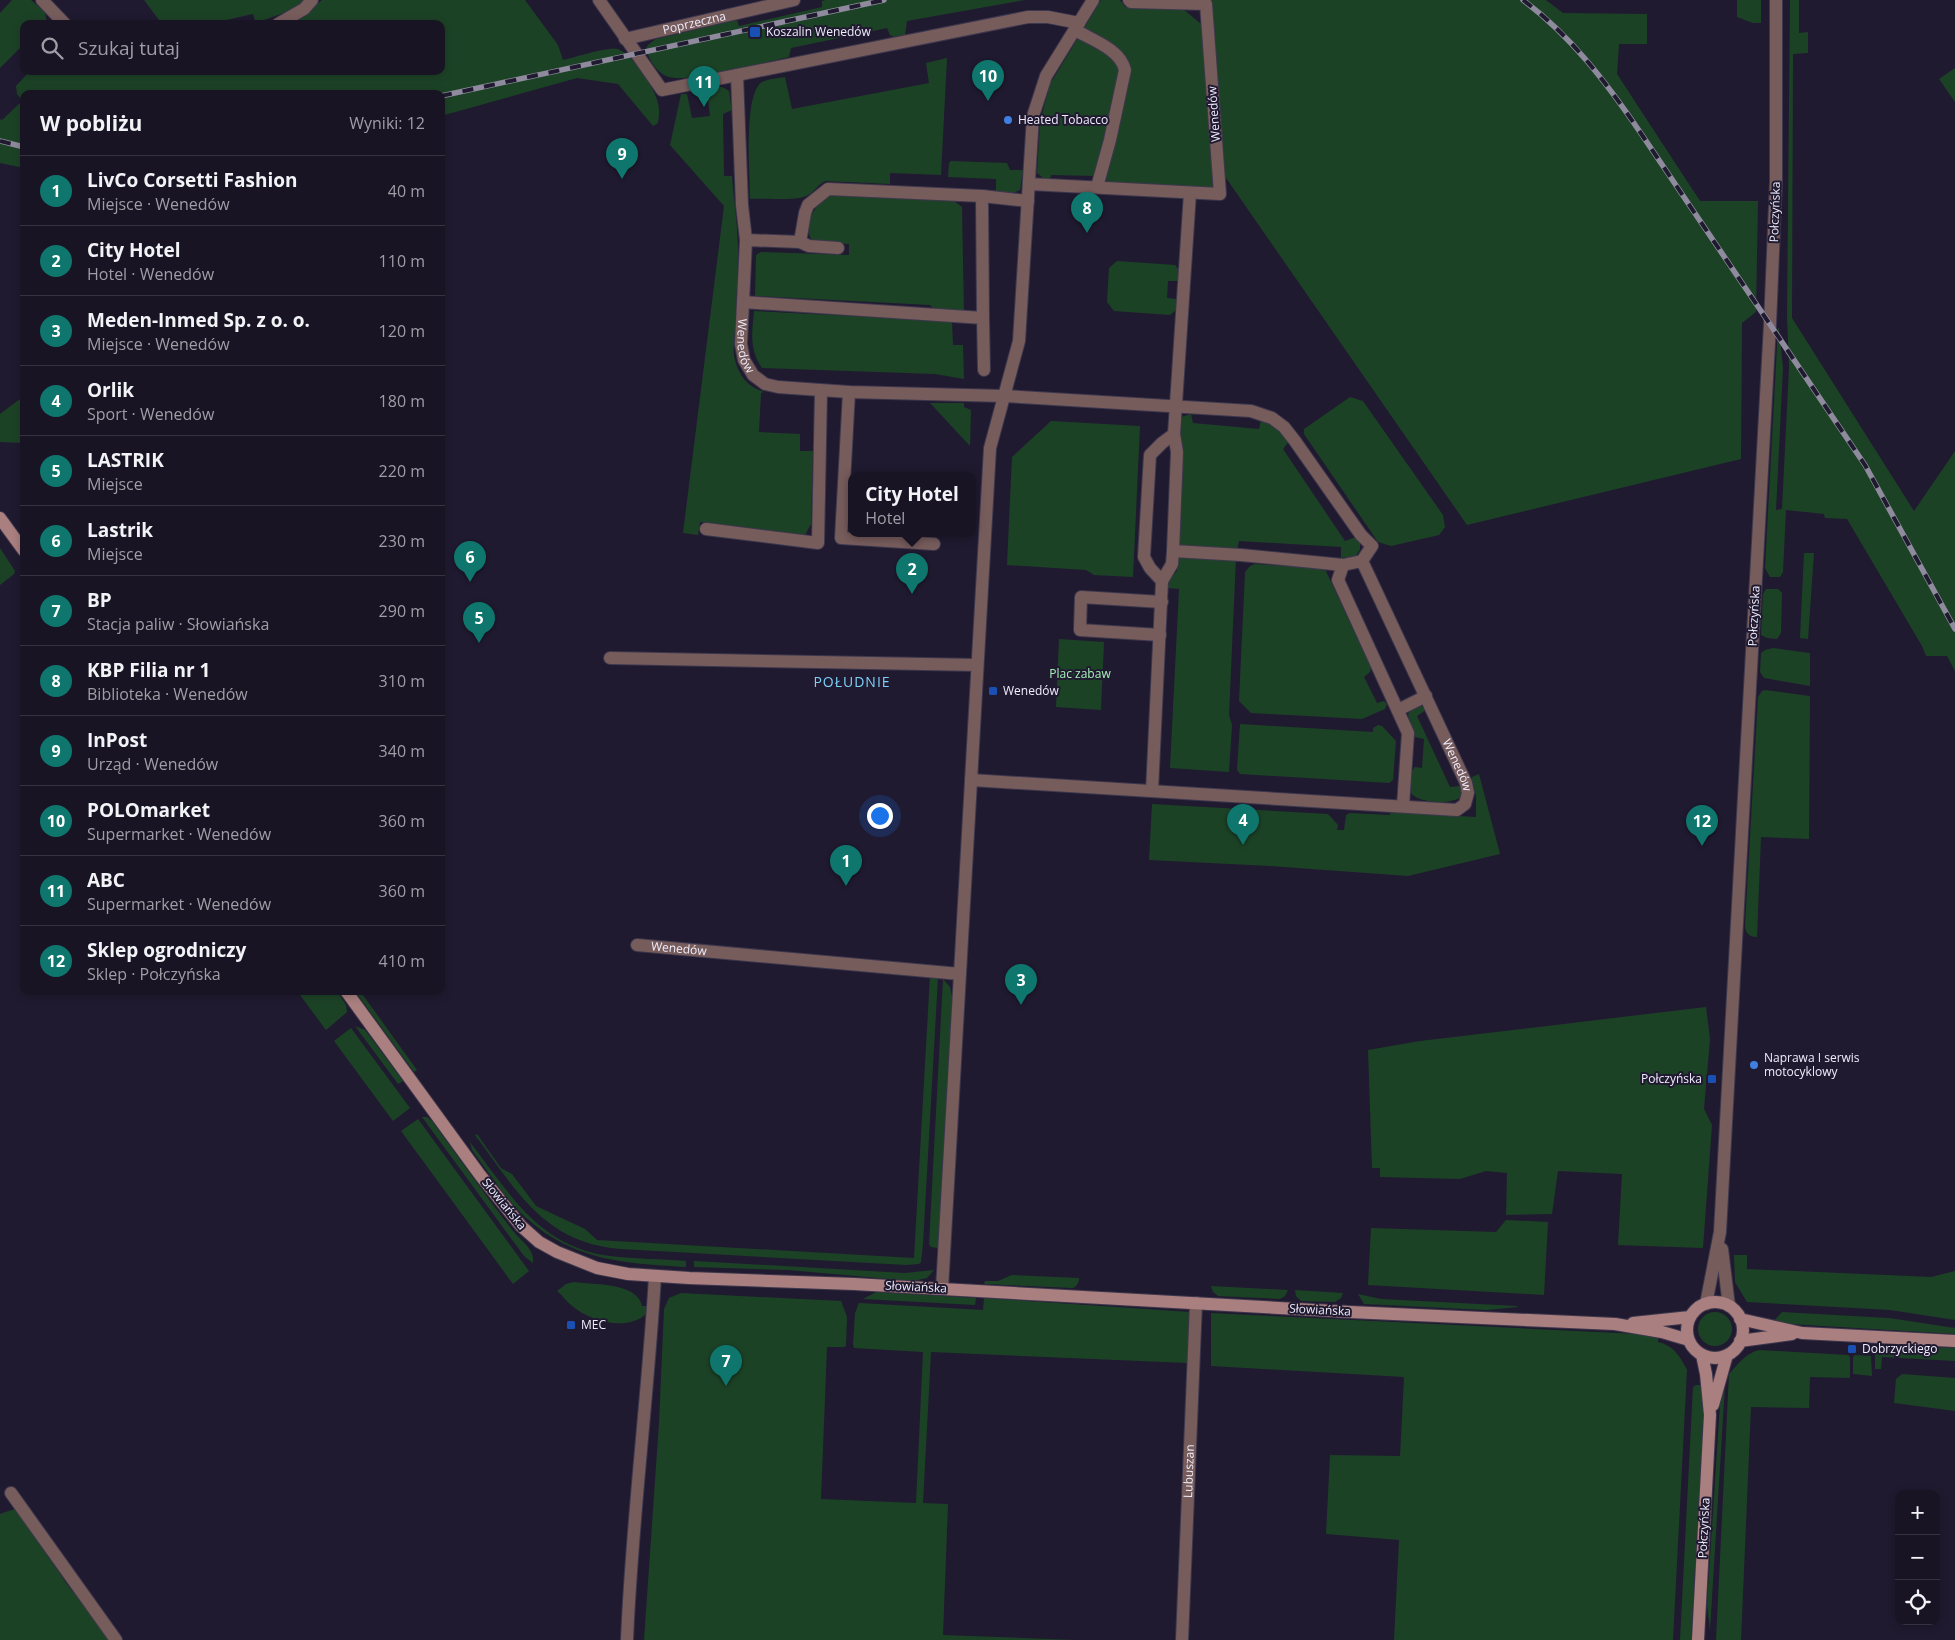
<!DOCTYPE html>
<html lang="pl">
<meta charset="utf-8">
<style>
:root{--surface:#181424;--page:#252131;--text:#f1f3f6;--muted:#9f9ea6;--line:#363341;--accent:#0f766e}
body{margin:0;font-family:"Open Sans",sans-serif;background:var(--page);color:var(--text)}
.controls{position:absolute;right:15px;bottom:15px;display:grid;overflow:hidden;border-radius:10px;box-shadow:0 2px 8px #0003}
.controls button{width:45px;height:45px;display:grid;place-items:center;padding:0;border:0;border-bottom:1px solid var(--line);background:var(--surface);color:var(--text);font:25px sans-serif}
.you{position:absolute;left:879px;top:815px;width:18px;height:18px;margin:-12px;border:4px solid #fff;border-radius:50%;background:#1a73e8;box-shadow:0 0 0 8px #1a73e833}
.badge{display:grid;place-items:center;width:32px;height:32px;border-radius:50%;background:var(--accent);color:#fff;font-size:16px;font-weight:700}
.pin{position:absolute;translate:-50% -41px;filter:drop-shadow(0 1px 2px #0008)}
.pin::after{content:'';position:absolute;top:26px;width:18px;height:15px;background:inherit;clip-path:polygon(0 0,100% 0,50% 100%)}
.popup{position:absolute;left:848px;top:472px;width:128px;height:65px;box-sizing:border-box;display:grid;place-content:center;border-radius:10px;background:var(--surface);filter:drop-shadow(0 1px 4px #0005);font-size:16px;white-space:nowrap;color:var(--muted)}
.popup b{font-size:19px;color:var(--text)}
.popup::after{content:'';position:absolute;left:50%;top:100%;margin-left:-10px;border:10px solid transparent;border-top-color:var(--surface)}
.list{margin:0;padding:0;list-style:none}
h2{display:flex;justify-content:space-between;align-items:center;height:65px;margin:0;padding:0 20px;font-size:21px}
h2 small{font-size:16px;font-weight:400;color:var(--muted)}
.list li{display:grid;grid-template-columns:32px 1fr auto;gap:15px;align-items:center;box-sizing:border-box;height:70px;padding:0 20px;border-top:1px solid var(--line)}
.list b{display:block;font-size:19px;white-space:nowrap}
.list p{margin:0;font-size:16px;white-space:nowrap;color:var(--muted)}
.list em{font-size:16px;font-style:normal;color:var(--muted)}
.icon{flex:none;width:28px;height:28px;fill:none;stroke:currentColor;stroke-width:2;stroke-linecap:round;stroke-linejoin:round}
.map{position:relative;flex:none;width:1955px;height:1640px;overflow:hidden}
.search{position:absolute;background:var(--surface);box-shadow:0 2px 8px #0003;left:20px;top:20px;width:425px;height:55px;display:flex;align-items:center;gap:12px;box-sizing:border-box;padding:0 18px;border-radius:10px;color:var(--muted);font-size:19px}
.panel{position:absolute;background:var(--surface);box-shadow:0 2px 8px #0003;left:20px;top:90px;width:425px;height:905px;border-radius:10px}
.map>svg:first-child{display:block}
.green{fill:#1c4226}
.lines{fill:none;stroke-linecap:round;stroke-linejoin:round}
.minor-casing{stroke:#3d374d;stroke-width:14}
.tertiary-casing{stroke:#3d374d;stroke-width:14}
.secondary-casing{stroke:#3d374d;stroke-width:14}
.minor{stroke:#775c5c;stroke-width:12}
.tertiary{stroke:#775c5c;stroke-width:12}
.secondary{stroke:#aa7f7f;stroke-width:12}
.rail-casing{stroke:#8f8a9d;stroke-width:5.5}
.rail{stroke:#201a30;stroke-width:4;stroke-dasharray:11;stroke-linecap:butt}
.transit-dot{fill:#1a4fb4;stroke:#201a30;stroke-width:2}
.shop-dot{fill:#3f7fe0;stroke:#201a30;stroke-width:2}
.labels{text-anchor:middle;stroke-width:4;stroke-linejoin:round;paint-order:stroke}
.street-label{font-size:12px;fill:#efecfc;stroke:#201a30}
.poi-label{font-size:12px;fill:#efecfc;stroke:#201a30;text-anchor:start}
.park-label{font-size:12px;fill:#a6f0b6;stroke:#201a30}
.neighbourhood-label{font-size:14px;letter-spacing:1px;fill:#7dd0f9;stroke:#201a30}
</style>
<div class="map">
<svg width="1955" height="1640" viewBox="0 0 1955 1640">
<rect width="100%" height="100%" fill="#201a30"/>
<path class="green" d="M 12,0 L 31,0 L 45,12 L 47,24 L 24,24 L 24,44 L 0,68 L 0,13 Z
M 144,0 L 304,0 L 292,10 L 256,23 L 253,14 L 222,21 L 222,24 L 166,24 L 159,20 Z
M 322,0 L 525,0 L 558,45 L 563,60 C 575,58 610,45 620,50 C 634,56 653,86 657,100 C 660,108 659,116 658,123 L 653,126 L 618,84 L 577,78 L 441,116 L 441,94 L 24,94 L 24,168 L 0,163 L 0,119 L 2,120 L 22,101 L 17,94 L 16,86 L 30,71 L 441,71 L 441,24 L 292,24 Z
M 826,0 L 1025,0 L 907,21 L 905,35 L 894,37 L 890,35 L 887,28 L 791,48 L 789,57 C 765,62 686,85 666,76 C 656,72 648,58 646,48 L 649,44 L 656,39 L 737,20 L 739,26 L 822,7 L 822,1 Z
M 1101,0 L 1120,0 L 1125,7 L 1183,9 L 1201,24 L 1209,85 L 1215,187 L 1208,189 L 1109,184 L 1105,178 L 1095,176 L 1051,175 L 1050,179 L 1043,178 L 1037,173 L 1040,122 L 1050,84 Z
M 1211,0 L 1546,0 L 1563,13 L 1647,14 L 1647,44 L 1619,44 L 1617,74 L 1700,201 L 1758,201 L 1756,312 L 1742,323 L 1741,459 L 1467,525 L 1224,175 Z
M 1737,0 L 1761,0 L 1761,23 L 1753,23 L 1737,17 Z
M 1790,0 L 1799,0 L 1799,33 L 1808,32 L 1808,53 L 1793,54 L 1792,318 L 1914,511 L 1955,451 L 1955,671 L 1947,656 L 1926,656 L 1922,646 L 1847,519 L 1825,518 L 1824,514 L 1786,510 L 1783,572 L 1780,577 L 1770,577 L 1765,568 L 1778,328 L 1779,328 L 1783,368 L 1776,510 L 1782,509 L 1789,367 L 1787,315 Z
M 947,58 L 941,175 L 890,173 L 890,184 L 825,181 C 817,185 814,193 806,196 C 797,201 762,198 750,199 C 750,175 743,94 762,82 C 768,79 779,78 785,77 L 792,109 L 929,83 L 926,63 Z
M 1955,68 L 1955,102 L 1939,79 Z
M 715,87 L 722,87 L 729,91 L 732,110 L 723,114 L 724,176 L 732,176 C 734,202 738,227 738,253 C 738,278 736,304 735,329 C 735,339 732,351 735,360 C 739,376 748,387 764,392 L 761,393 L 759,432 L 800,434 L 800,451 L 813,451 L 811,524 L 805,535 L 700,522 L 698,535 L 683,533 L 724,206 L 670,145 L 681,94 L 687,94 L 692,118 L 710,116 L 707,92 Z
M 951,161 L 1007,163 L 1010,170 L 1023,170 L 1020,190 L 1013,193 L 996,192 L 996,179 L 948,177 L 949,163 Z
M 835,195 L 950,198 L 962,207 L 964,313 L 937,312 L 930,305 L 755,296 L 756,255 L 761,252 L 849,255 L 849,244 L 813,242 C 801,226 814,210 824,196 Z
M 1117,261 L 1175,265 L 1181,272 L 1179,281 L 1168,281 L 1167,298 L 1178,299 L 1177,309 L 1170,315 L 1114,311 L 1107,302 L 1109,268 Z
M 754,311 L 952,321 L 953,345 L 963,345 L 964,379 L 935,374 L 762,368 C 749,350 752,332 754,311 Z
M 24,396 L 24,443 L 0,442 L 0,414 Z
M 1350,397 L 1363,401 L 1443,515 L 1445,527 L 1439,535 L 1391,546 L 1378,542 L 1304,434 L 1304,429 Z
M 930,403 L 964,403 L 964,407 L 971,410 L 970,446 Z
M 1191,414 L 1193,423 L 1259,429 L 1261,420 C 1274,424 1281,432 1289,441 L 1283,449 L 1345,541 L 1356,537 L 1360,542 L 1360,549 L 1356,556 L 1341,558 L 1341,547 L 1239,541 L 1237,550 L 1179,548 L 1179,424 L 1181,417 Z
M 1051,421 L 1140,426 L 1133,577 L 1094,575 L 1086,570 L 1007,565 L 1012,457 Z
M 0,548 L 15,571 L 14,574 L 0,585 Z
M 1178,553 L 1236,557 L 1229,715 L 1232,725 L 1229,772 L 1170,768 L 1179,589 L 1167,588 L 1169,580 L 1177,571 Z
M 1804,553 L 1814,553 L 1808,639 L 1800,638 Z
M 1255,564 L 1325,569 L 1371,668 L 1370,672 L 1364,677 L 1377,703 L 1384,701 L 1387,704 L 1385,709 L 1362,719 L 1251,713 L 1239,701 L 1245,572 L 1250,566 Z
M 1766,589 L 1778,589 L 1782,593 L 1781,633 L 1777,639 L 1767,638 L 1761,635 L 1763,594 Z
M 1059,639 L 1104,642 L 1101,710 L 1056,707 Z
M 1773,648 L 1810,653 L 1810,686 L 1764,678 L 1760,672 L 1761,653 L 1765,650 Z
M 1765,690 L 1810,696 L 1809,839 L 1761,837 L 1757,937 C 1749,937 1745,933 1745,925 L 1758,697 L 1762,691 Z
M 1420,705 L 1426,710 L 1417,716 L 1450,787 L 1460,786 L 1463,790 L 1462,796 C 1453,805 1419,804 1411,793 L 1411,772 L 1415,767 L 1422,768 L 1424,739 L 1415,737 L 1408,715 L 1410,710 Z
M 1240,724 L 1373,732 L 1373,728 L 1378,725 L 1382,726 L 1396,741 L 1393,780 L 1389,783 L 1240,774 L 1237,770 Z
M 1479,774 L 1500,854 L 1408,876 L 1270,866 L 1149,860 L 1152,804 L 1328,814 L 1338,825 L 1337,830 L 1344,830 L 1346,815 L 1350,813 L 1390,815 L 1390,812 L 1476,817 L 1476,795 L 1471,783 L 1472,777 Z
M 930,976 L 938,977 L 923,1244 L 921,1262 L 919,1264 L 906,1265 L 621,1249 C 544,1243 517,1191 475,1135 L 477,1134 L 501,1168 L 512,1174 L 536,1206 L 585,1229 L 597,1240 L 914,1258 Z
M 943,979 L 950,987 L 952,997 L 938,1248 L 931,1247 L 929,1244 Z
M 297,991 L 337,991 L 346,1005 L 347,1012 L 326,1030 Z
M 355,991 L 360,991 L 417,1070 L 414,1072 Z
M 1706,1007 L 1710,1039 L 1704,1109 L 1712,1125 L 1703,1248 L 1618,1245 L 1622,1174 L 1558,1171 L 1552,1214 L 1506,1215 L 1507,1173 L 1486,1171 L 1460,1179 L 1380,1177 L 1380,1168 L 1372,1168 L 1368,1050 L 1420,1041 Z
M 355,1026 L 365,1030 L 403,1081 L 398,1084 Z
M 351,1028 L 410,1108 L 393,1121 L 334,1041 Z
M 422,1117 L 427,1117 L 432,1121 C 459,1158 485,1195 513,1231 C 521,1241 535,1249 533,1263 L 524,1256 Z
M 418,1119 L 529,1271 L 513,1284 L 401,1131 Z
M 470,1142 C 509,1193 539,1247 610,1256 C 635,1259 661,1259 686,1261 L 686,1267 C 619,1263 566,1260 516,1208 C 500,1190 486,1169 472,1150 Z
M 1506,1220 L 1548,1222 L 1544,1295 L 1368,1285 L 1371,1228 L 1496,1232 Z
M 1734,1255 L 1747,1255 L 1747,1269 L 1931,1277 L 1955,1271 L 1955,1320 L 1890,1310 L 1747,1302 L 1735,1282 Z
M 694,1261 L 905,1273 L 934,1270 L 927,1278 L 913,1281 L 788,1270 L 694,1267 Z
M 1012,1275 L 1079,1278 C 1079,1283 1077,1286 1073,1288 L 984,1284 L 985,1281 L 998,1281 Z
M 574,1282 C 594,1285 637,1282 642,1306 L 647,1306 L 646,1314 C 627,1332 589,1321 571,1305 C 566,1301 562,1295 557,1291 L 566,1284 Z
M 1211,1286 L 1288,1290 L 1285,1296 L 1280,1299 L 1218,1296 L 1213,1292 Z
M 1295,1290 L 1343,1293 L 1341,1298 L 1335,1302 L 1301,1301 L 1296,1296 Z
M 876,1292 L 976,1298 L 975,1305 L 863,1299 Z
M 681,1293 L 841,1301 L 847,1317 L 846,1345 L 845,1347 L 827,1347 L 821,1499 L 916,1503 L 923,1352 L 854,1348 L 853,1344 L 855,1313 L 859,1303 L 983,1310 L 984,1298 L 1190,1312 L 1187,1363 L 931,1352 L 923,1503 L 948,1504 L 943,1635 L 1075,1640 L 644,1640 L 659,1423 L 664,1309 L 669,1298 Z
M 1358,1294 L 1381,1299 L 1517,1306 L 1517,1307 L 1487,1310 L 1364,1304 Z
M1698 1329a17 17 0 1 1 34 0a17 17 0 1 1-34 0Z
M 1782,1312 L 1889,1318 L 1955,1328 L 1955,1334 L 1772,1323 Z
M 1211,1313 L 1658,1335 L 1658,1342 C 1673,1345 1680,1356 1687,1370 L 1673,1640 L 1394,1640 L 1399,1540 L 1326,1534 L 1330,1455 L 1400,1456 L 1404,1377 L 1211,1366 Z
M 1908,1346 L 1955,1348 L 1955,1361 L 1882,1357 L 1881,1369 L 1875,1369 L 1875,1350 Z
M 1759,1350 L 1848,1355 L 1850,1357 L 1850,1378 L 1810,1377 L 1809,1408 L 1751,1407 L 1741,1640 L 1716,1640 L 1729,1374 C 1737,1365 1746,1353 1759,1350 Z
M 1855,1355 L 1871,1356 L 1872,1376 L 1853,1374 L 1853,1357 Z
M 1902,1374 L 1955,1378 L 1955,1411 L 1894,1403 L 1896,1379 Z
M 1696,1385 L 1702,1385 L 1704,1405 L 1691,1640 L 1680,1640 L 1693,1387 Z
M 1725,1385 L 1710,1631 L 1707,1604 L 1721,1389 Z
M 15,1509 L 69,1587 L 114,1640 L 0,1640 L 0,1514 Z"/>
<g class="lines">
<defs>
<g id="minor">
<path d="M 42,0 L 65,24"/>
<path d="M 599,0 L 662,90 L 1028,17 L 1048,17 L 1079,23"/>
<path d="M 278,24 L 304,9 L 312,0"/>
<path d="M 1075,30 C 1092,40 1120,49 1125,70 L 1110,140 L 1097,187"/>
<path id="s1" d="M 625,39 L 794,0"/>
<path id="s2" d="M 737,75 L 742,205 L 746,240 L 741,344 L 744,360 L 753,375 L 765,384 L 778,387 L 849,392 L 1004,396 L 1251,411 L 1272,418 L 1284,427 L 1295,441 L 1361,535 L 1372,546 L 1362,561 L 1466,783 L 1468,793 L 1465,804 L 1457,810 L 971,780"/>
<path d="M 1029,184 L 1220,194 L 1206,4 L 1131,2 L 1129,0"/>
<path d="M 746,240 L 800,242 L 805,213 L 808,205 L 828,189 L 982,196"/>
<path d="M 800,242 L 809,246 L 838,248"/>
<path d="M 743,302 L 983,318 L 984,370"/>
<path d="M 983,318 L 982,196 L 1028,201"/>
<path d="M 849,392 L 841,538 L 934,544"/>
<path d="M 706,529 L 818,543 L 821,391"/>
<path d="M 1173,551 L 1241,555 L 1343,565 L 1362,561"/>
<path d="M 1343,565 L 1338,580 L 1408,733 L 1403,806"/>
<path d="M 1162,581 L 1150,568 L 1144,557 L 1150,455 L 1162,443 L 1174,434"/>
<path d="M 1160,635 L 1080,630 L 1081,597 L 1162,602"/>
<path d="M 610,658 L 977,665"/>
<path d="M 1398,710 L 1426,696"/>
<path d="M 1152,791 L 1162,581 L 1172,564 L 1173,551 L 1177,452 L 1174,434 L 1190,193"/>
<path id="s3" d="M 637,945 L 960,974"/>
<path d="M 942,1289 L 990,448 L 1019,341 L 1033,116 L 1046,76 L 1093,0"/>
<path d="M 11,1493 L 116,1640"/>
<path d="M 627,1640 C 632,1518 648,1397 655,1276"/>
<path id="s4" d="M 1182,1640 L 1196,1303"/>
</g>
<path id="tertiary" d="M 1722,1249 L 1729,1306
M 1706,1304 L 1720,1232 L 1770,324 L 1776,181 L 1776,0"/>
<path id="secondary" d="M 0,518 L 24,551
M 346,991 L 480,1175 L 521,1226 L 539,1242 L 557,1252 L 597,1268 L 628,1274 L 689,1278 L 854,1284 L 1350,1312 L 1615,1324 L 1662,1332 L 1689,1340
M1687 1330a28 28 0 1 1 56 0a28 28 0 1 1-56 0Z
M 1740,1319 L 1802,1333 L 1955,1341
M 1633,1323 L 1690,1317
M 1740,1341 L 1792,1334
M 1713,1405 L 1727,1355
M 1698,1640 L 1710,1415 L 1706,1374 L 1702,1355"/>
</defs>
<use href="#minor" class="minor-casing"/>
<use href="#tertiary" class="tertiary-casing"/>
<use href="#secondary" class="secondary-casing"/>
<use href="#minor" class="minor"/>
<use href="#tertiary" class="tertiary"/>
<use href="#secondary" class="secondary"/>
<defs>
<path id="rail" d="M 1523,0 C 1571,36 1606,82 1640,132 L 1865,465 L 1955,629
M 441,96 L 884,0
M 0,141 L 24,147"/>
</defs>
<use href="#rail" class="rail-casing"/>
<use href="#rail" class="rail"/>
</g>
<g class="transit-dot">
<rect x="749" y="26" width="12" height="12" rx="2.5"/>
<rect x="988" y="686" width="10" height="10" rx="2.5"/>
<rect x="1707" y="1074" width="10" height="10" rx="2.5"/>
<rect x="566" y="1320" width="10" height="10" rx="2.5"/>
<rect x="1847" y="1344" width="10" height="10" rx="2.5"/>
</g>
<g class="shop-dot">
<circle cx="1008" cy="120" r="5"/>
<circle cx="1754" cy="1065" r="5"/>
</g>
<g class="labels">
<g class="street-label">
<text dy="4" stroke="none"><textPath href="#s1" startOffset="71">Poprzeczna</textPath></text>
<text transform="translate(1214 114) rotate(-94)" y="4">Wenedów</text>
<text transform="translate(1775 212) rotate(-88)" y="4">Połczyńska</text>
<text dy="4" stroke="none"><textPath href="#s2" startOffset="272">Wenedów</textPath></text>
<text transform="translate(1754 616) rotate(-87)" y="4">Połczyńska</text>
<text dy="4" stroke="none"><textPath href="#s2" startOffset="1234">Wenedów</textPath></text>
<text dy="4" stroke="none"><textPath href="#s3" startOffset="42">Wenedów</textPath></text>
<text transform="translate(504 1204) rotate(51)" y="4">Słowiańska</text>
<text transform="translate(916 1287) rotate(3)" y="4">Słowiańska</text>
<text transform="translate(1320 1310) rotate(3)" y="4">Słowiańska</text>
<text dy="4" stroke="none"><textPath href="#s4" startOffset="169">Lubuszan</textPath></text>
<text transform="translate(1704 1528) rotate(-87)" y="4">Połczyńska</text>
</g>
<g class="poi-label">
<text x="766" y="36">Koszalin Wenedów</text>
<text x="1018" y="124">Heated Tobacco</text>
<text x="1003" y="695">Wenedów</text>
<text x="1764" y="1062">Naprawa I serwis<tspan x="1764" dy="14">motocyklowy</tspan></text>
<text x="1702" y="1083" text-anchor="end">Połczyńska</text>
<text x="581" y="1329">MEC</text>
<text x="1862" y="1353">Dobrzyckiego</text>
</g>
<g class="park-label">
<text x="1080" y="678">Plac zabaw</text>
</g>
<g class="neighbourhood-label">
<text x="852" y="687">POŁUDNIE</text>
</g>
</g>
</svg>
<div class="controls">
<button>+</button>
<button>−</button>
<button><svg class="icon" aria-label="locate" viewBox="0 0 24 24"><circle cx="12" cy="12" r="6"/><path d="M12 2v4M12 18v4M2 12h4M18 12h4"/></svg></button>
</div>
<div class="you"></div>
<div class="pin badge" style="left:846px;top:886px">1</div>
<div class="pin badge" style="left:912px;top:594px">2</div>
<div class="popup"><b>City Hotel</b>Hotel</div>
<div class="pin badge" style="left:1021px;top:1005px">3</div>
<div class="pin badge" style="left:1243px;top:845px">4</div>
<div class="pin badge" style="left:479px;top:643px">5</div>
<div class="pin badge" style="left:470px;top:582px">6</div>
<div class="pin badge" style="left:726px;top:1386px">7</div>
<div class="pin badge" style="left:1087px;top:233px">8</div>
<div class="pin badge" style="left:622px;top:179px">9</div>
<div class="pin badge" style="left:988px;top:101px">10</div>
<div class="pin badge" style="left:704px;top:107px">11</div>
<div class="pin badge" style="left:1702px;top:846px">12</div>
<div class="search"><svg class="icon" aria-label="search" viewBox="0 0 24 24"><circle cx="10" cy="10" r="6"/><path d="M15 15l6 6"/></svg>Szukaj tutaj</div>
<section class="panel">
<h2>W pobliżu<small>Wyniki: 12</small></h2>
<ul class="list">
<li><span class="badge">1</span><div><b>LivCo Corsetti Fashion</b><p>Miejsce · Wenedów</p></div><em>40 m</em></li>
<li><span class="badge">2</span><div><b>City Hotel</b><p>Hotel · Wenedów</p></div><em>110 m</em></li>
<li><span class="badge">3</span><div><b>Meden-Inmed Sp. z o. o.</b><p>Miejsce · Wenedów</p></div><em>120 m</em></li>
<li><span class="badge">4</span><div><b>Orlik</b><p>Sport · Wenedów</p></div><em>180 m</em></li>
<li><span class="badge">5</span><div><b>LASTRIK</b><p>Miejsce</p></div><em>220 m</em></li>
<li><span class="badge">6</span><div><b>Lastrik</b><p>Miejsce</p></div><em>230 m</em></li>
<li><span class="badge">7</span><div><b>BP</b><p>Stacja paliw · Słowiańska</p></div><em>290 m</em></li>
<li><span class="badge">8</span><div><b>KBP Filia nr 1</b><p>Biblioteka · Wenedów</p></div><em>310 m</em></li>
<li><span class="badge">9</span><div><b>InPost</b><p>Urząd · Wenedów</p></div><em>340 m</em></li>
<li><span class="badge">10</span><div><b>POLOmarket</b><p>Supermarket · Wenedów</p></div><em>360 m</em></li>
<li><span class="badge">11</span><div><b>ABC</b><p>Supermarket · Wenedów</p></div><em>360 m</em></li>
<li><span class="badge">12</span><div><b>Sklep ogrodniczy</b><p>Sklep · Połczyńska</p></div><em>410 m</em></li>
</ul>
</section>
</div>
